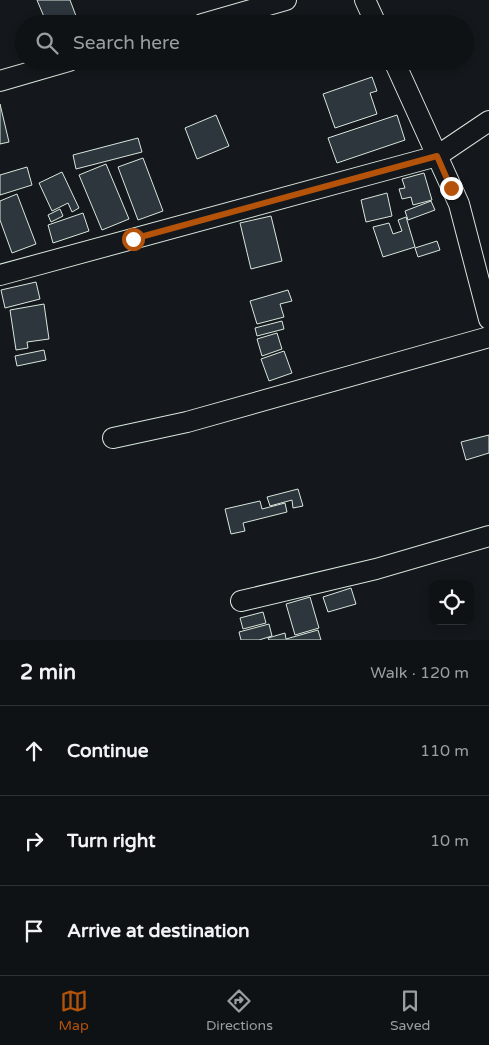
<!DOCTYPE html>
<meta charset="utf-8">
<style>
:root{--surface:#0f1215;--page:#1d2022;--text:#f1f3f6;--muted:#9b9ea0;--line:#2f3234;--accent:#b45309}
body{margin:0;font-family:"Varela Round",sans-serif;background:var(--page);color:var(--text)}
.controls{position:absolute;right:15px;bottom:15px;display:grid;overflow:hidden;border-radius:10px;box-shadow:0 2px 8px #0003}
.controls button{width:45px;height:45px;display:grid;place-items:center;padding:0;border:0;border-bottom:1px solid var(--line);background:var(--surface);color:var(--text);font:25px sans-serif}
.stop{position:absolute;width:15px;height:15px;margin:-11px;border:4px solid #b45309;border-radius:50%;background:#fff}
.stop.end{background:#b45309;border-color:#fff;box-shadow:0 1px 5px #0008}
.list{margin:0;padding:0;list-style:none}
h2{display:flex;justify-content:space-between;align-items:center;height:65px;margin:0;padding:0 20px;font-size:21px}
h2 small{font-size:16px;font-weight:400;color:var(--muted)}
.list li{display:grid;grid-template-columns:32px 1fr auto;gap:15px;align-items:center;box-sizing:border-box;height:90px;padding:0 20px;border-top:1px solid var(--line)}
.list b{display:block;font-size:19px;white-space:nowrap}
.list em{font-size:16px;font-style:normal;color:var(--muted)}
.icon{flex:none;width:28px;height:28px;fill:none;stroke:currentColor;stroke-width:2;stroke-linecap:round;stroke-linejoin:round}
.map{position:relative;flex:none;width:489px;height:640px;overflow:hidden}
.search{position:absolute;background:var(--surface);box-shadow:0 2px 8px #0003;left:15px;right:15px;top:15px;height:55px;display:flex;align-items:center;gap:12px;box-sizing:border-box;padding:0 18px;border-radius:28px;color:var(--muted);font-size:19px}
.sheet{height:335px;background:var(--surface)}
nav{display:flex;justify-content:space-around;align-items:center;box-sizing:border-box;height:70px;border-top:1px solid var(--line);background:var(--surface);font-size:14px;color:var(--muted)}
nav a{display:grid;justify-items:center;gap:2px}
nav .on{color:var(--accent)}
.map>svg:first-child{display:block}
.building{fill:#2c363c;stroke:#d8e6dc}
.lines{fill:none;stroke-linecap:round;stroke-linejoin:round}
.minor-casing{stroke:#d8e6dc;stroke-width:22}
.minor{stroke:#14181c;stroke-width:20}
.route{stroke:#b45309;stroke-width:6}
</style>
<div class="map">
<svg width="489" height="640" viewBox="0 0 489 640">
<rect width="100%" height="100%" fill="#14181c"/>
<path class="building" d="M 37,0 L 70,0 L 79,24 L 47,24 Z
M 372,77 L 377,91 L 370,93 L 377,114 L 335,128 L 323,94 Z
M 0,104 L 9,142 L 0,144 Z
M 216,115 L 229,146 L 197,159 L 185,128 Z
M 397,115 L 405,140 L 337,163 L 328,138 Z
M 138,138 L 142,152 L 76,169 L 73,155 Z
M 143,158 L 163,211 L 138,220 L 118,167 Z
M 106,164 L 129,219 L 102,230 L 79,175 Z
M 27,167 L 32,185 L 0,195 L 0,175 Z
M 62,172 L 79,208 L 72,212 L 68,203 L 52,211 L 39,183 Z
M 424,173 L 432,200 L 413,205 L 411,197 L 402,199 L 399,189 L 405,188 L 402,179 Z
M 387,193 L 392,216 L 366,222 L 361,200 Z
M 17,194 L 36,244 L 12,253 L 0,220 L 0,201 Z
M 431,201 L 435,210 L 408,220 L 405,211 Z
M 60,209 L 63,216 L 51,222 L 48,215 Z
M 83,213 L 89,231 L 53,243 L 48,225 Z
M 271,216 L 282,261 L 251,269 L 240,223 Z
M 406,217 L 415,247 L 383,257 L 373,227 L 389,223 L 393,234 L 402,231 L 398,220 Z
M 437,241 L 440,250 L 418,257 L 415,248 Z
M 36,282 L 40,299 L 5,308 L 1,290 Z
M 288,290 L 292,301 L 280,304 L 284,317 L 257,324 L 250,301 Z
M 44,304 L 49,339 L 27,342 L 28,348 L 16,350 L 10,310 Z
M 282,321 L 284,329 L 257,336 L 255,328 Z
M 277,333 L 282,349 L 262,356 L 257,339 Z
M 44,350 L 46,360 L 17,366 L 15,356 Z
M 284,351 L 292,373 L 269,381 L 261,359 Z
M 489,435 L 489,453 L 466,460 L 461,442 Z
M 298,489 L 303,506 L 293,508 L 292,500 L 270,506 L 267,497 Z
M 260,501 L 262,509 L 285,503 L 287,512 L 243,523 L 245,531 L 231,534 L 225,509 Z
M 351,588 L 356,604 L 328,612 L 323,597 Z
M 310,597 L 319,628 L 295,635 L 286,604 Z
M 263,612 L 266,623 L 243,629 L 240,618 Z
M 269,624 L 272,636 L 259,640 L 241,640 L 239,632 Z
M 318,630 L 321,640 L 269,640 L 268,638 L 285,633 L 286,639 Z"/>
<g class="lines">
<defs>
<path id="minor" d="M 365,0 L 376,24
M 202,24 L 286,0
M 394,61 L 459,204 L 489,319
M 0,81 L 69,61
M 0,275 L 437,156 L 489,121
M 113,438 L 187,422 L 489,337
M 241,601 L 376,569 L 489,536"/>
</defs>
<use href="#minor" class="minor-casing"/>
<use href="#minor" class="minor"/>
</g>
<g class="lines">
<path class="route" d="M 133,239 L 437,156 L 451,188"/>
</g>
</svg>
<div class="controls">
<button><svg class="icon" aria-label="locate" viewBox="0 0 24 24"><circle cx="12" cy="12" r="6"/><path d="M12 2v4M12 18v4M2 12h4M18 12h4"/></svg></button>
</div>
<div class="stop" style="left:133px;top:239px"></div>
<div class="stop end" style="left:451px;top:188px"></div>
<div class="search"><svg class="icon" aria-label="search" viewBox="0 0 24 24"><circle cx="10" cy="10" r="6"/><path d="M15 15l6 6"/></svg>Search here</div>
</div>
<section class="sheet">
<h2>2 min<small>Walk · 120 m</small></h2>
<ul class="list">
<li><svg class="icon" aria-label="ahead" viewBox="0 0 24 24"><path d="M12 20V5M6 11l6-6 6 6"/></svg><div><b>Continue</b></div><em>110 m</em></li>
<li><svg class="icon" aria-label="right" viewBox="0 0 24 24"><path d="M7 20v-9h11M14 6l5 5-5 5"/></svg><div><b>Turn right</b></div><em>10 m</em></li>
<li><svg class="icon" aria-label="arrive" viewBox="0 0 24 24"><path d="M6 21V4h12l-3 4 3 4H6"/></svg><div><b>Arrive at destination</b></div></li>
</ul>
</section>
<nav>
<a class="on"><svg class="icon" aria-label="map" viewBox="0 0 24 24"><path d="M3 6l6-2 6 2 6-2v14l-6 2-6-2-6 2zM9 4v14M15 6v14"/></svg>Map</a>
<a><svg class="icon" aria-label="directions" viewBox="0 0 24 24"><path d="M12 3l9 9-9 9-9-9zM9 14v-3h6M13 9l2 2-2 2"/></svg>Directions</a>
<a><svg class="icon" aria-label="saved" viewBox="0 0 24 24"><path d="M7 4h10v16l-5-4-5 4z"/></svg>Saved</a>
</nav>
